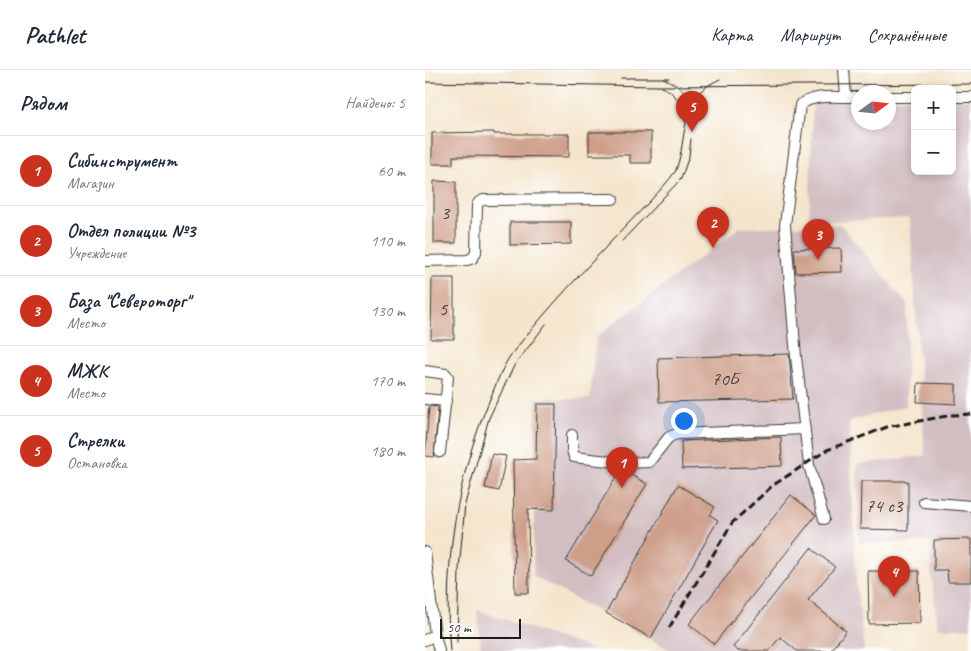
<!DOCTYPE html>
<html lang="ru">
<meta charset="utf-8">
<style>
:root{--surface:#fff;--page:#f6f6f7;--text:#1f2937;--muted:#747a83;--line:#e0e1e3;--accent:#c8321e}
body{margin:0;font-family:Caveat,sans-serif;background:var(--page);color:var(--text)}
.controls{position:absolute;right:15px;top:15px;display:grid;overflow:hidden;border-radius:8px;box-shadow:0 2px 8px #0003}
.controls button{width:45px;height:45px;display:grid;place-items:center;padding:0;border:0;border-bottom:1px solid var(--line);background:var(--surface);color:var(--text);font:25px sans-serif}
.compass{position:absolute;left:426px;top:15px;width:45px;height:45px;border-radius:50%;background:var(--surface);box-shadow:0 2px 8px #0003;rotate:75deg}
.scale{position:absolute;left:15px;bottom:12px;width:81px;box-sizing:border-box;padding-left:5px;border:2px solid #1c1c1c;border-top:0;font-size:14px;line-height:18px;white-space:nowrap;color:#1c1c1c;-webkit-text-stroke:4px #fff;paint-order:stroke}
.you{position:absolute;left:258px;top:350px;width:18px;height:18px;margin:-12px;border:4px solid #fff;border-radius:50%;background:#1a73e8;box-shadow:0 0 0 8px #1a73e833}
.badge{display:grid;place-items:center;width:32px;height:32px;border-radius:50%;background:var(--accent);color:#fff;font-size:16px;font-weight:700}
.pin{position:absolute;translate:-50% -41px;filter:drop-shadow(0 1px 2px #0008)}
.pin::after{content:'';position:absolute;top:26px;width:18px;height:15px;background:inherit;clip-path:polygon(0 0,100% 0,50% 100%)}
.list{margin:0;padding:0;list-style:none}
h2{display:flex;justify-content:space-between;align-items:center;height:65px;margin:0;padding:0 20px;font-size:21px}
h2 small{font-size:16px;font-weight:400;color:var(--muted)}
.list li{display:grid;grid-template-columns:32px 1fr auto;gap:15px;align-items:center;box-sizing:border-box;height:70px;padding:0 20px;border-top:1px solid var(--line)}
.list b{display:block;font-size:19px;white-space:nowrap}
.list p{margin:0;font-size:16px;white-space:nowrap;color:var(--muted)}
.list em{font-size:16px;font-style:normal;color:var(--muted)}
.map{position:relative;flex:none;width:546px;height:581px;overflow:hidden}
header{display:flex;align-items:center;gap:30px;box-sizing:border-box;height:70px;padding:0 25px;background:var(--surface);border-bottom:1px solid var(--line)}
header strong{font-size:24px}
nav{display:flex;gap:28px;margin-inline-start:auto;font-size:18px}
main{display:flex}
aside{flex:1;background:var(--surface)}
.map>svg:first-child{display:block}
.industrial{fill:#d2bec1}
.building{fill:#ce9e89}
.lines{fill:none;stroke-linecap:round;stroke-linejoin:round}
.minor-casing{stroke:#3c3a36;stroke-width:12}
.minor{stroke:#fff;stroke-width:10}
.tram{stroke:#1c1c1c;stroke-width:1}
.rail{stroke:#1c1c1c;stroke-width:3;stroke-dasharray:8 4;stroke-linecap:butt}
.labels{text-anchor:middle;stroke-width:4.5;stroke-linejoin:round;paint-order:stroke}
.number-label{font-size:19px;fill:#483c37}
</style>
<header>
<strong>Pathlet</strong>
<nav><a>Карта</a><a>Маршрут</a><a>Сохранённые</a></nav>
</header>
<main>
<aside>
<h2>Рядом<small>Найдено: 5</small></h2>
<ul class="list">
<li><span class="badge">1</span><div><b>Сибинструмент</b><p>Магазин</p></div><em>60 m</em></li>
<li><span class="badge">2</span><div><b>Отдел полиции №3</b><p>Учреждение</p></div><em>110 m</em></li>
<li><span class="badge">3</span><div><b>База &quot;Североторг&quot;</b><p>Место</p></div><em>130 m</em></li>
<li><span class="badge">4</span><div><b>МЖК</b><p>Место</p></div><em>170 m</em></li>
<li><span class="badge">5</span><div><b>Стрелки</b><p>Остановка</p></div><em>180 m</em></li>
</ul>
</aside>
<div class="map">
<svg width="546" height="581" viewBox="0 0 546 581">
<rect width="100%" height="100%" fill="#fff"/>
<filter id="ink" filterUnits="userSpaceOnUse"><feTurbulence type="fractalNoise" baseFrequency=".02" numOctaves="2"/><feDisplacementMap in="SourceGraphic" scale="10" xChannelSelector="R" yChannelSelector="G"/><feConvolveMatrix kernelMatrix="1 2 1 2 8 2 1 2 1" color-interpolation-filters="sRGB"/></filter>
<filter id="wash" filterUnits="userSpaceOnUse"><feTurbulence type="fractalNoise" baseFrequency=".0096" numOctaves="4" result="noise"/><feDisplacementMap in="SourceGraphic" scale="20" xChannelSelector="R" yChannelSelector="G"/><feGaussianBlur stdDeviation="1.12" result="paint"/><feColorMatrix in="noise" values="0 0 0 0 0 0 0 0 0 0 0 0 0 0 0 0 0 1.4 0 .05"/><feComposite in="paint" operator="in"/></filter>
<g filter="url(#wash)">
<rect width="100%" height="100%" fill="#f4e5cc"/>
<path class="industrial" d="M 388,29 L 433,29 L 433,52 L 463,52 L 464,29 L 490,29 L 490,101 L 527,101 L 527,29 L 546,29 L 546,558 L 513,558 L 506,500 L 505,472 L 434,473 L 432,394 L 500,386 L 485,148 L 384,152 Z
M 415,154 L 482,234 L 481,336 L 424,351 L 431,508 L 439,581 L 247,581 L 108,506 L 111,328 L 165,329 L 171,267 L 314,158 Z
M 52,540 L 172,581 L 56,581 Z"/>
<g id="blocks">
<path class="building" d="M 69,62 L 69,64 L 144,64 L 144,87 L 28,86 L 28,94 L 7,94 L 7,63 Z
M 164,62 L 226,62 L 226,93 L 205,93 L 205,85 L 164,85 Z
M 9,111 L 31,112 L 31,173 L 9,173 Z
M 85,152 L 146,152 L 146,174 L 85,175 Z
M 416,178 L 417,202 L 371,203 L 369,179 Z
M 7,208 L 29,208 L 29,269 L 6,269 Z
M 364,284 L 368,329 L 234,332 L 233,288 Z
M 493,313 L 531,314 L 531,334 L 492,332 Z
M 112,334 L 131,334 L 129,440 L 103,439 L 104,523 L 90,523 L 88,390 L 111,389 Z
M 4,336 L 13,337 L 9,387 L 0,386 Z
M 356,367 L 357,396 L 257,399 L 256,371 Z
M 67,384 L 81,386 L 74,421 L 60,418 Z
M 196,399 L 222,414 L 166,506 L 141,491 Z
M 436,411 L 483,411 L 483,460 L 435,459 Z
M 253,415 L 290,437 L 285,445 L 293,450 L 226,568 L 181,543 Z
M 366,425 L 391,445 L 289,574 L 264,554 Z
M 546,469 L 546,512 L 523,512 L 522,500 L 509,500 L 509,470 Z
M 386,478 L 410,497 L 383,530 L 421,561 L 405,581 L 372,581 L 355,567 L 344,581 L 313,581 L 308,577 Z
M 443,501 L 494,501 L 495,553 L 444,554 Z"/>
</g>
</g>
<g filter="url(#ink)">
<use href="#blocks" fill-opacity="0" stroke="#3c3a36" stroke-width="1"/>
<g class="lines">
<defs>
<path id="minor" d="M 421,27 L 433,27
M 463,27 L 490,27
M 527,27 L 546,27
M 0,191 L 42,190 L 48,188 L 51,182 L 52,135 L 54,132 L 58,130 L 188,129
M 0,301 L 21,304 L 23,307 L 15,382
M 0,329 L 21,331
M 147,365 L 147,380 L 149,387 L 200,393 L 224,392 L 244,367 L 252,364 L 380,359
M 499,432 L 546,436
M 399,449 L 384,395 L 371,287 L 360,155 L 375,35 C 389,25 404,27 421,27 L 419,0
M 0,482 L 10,565 L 14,581
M 0,570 L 10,565"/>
</defs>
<use href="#minor" class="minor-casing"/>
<use href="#minor" class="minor"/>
<path class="tram" d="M 196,8 L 244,8
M 238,8 C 253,15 265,21 266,39
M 0,12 L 232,16 L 546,14
M 236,17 C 251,21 258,37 260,51
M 197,171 L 256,109 L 264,86 L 266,69
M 32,572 L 34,500 L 40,434 L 64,348 L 89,296 L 121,254
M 25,581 C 18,496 31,408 65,329 C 71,314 78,295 88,282 C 123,238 161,198 199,158 C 217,139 235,122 250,102 C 261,77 256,40 276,21 C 281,16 289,12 295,9"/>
<path class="rail" d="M 244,558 L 307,453 L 347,416 L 402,380 L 462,357 L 527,345 L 546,344"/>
</g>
</g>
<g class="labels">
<g class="number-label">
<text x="20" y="149">3</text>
<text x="18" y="245">5</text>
<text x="300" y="315">70Б</text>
<text x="459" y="442">74 с3</text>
</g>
</g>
</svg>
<div class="controls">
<button>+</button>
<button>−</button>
</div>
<svg class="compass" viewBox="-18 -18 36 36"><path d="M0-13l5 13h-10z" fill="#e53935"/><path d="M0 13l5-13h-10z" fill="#747a83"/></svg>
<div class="scale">50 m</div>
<div class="you"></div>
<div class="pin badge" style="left:197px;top:418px">1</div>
<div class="pin badge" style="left:288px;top:178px">2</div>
<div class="pin badge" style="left:393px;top:190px">3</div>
<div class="pin badge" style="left:469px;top:527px">4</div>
<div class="pin badge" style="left:267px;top:62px">5</div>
</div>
</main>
